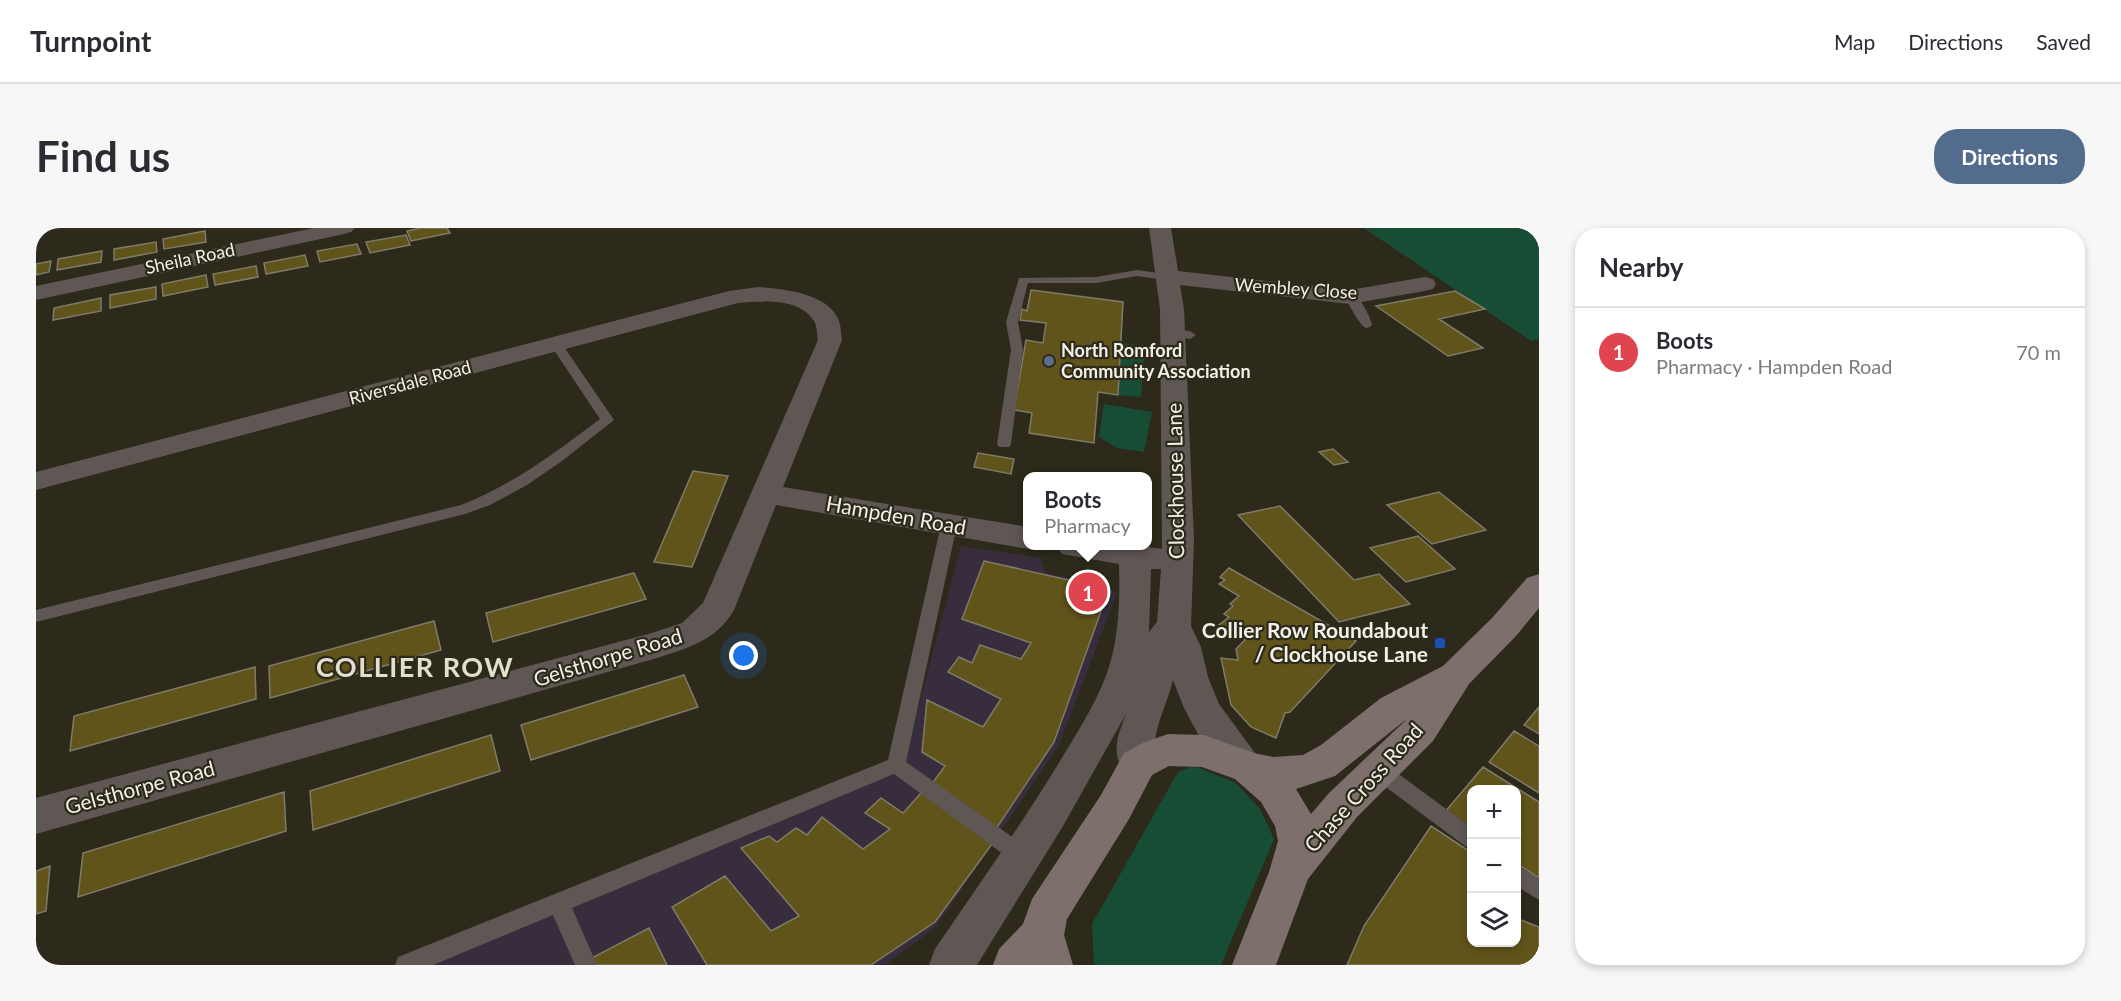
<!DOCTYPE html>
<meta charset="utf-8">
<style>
:root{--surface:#fff;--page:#f7f7f7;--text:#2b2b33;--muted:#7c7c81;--line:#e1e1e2;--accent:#536c8d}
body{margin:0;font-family:Lato,sans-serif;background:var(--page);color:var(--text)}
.controls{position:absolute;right:18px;bottom:18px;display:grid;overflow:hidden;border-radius:12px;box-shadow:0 3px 9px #0003}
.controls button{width:54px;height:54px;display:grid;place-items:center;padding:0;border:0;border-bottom:2px solid var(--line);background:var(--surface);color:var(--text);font:30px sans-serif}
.you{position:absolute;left:708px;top:428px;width:21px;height:21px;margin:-15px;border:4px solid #fff;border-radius:50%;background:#1a73e8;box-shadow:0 0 0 9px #1a73e833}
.badge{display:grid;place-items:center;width:39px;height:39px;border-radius:50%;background:var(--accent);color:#fff;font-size:20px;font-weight:700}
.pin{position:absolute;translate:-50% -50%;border:3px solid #fff;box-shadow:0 2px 6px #0006}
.popup{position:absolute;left:987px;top:244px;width:129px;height:78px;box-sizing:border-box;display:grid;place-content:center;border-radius:12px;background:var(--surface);filter:drop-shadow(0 2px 4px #0005);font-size:20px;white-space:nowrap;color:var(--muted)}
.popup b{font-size:22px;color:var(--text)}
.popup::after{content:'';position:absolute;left:50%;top:100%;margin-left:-12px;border:12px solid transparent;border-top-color:var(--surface)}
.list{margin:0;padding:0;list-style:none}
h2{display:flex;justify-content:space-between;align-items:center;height:78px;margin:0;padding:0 24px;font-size:26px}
h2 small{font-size:20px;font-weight:400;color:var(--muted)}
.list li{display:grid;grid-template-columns:39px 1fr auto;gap:18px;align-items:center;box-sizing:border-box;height:90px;padding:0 24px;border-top:2px solid var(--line)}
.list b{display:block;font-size:22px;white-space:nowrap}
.list p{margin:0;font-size:20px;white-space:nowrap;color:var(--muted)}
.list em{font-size:20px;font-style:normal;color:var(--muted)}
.icon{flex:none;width:33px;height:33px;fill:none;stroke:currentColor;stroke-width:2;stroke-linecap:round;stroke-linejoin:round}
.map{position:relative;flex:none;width:1503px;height:737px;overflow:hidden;border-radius:24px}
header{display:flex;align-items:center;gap:36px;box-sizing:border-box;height:84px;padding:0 30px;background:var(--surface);border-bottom:2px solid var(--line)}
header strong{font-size:28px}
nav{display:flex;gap:33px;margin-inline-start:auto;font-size:21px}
.intro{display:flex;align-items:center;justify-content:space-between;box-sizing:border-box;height:144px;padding:0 36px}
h1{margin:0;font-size:42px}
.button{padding:15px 27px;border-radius:24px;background:var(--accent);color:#fff;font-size:21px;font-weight:700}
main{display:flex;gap:36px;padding:0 36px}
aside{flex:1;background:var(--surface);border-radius:24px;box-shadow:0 3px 9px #0003}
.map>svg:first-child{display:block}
.commercial{fill:#372d3c}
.green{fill:#184d35}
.building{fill:#60541b;stroke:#7e7b6a;stroke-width:1.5}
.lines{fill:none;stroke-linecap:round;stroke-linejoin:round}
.lane{fill:#5f5754;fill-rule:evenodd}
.street{fill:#5f5754;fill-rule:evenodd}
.secondary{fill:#7d706c;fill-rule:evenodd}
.service-dot{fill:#5c6f8a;stroke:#2d2a1b;stroke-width:2}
.transit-dot{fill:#1a4fb4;stroke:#2d2a1b;stroke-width:2}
.labels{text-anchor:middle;stroke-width:4.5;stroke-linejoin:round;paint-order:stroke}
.far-street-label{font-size:18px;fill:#f2f0e7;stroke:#2d2a1b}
.far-poi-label{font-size:18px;font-weight:bold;fill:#f2f0e7;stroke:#2d2a1b;text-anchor:start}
.street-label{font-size:21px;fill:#f2f0e7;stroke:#2d2a1b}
.poi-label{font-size:21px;font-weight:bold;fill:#f2f0e7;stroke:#2d2a1b;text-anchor:end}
.district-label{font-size:27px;font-weight:bold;letter-spacing:1.5px;fill:#e2dfcc;stroke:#2d2a1b}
</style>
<header>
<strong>Turnpoint</strong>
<nav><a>Map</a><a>Directions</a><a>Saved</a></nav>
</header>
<div class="intro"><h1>Find us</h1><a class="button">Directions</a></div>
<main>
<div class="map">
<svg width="1503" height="737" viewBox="0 0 1503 737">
<rect width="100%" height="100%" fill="#2d2a1b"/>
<path class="commercial" d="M 925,318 L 1005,330 L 1009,345 L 1069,357 L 1081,365 L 1024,515 L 901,698 L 849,737 L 395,737 L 867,538 Z"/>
<path class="green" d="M 1328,0 L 1503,0 L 1503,111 L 1495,113 Z
M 1085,115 L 1109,118 L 1105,169 L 1082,167 Z
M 1068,176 L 1116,184 L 1108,224 L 1081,220 L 1063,209 Z
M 1158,538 L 1200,555 L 1224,581 L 1238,611 L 1185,737 L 1058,737 L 1056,696 L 1142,544 Z"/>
<path class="building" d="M 385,0 L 411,0 L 414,5 L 375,13 L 371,3 Z
M 169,3 L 170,14 L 128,21 L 127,11 Z
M 370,7 L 374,17 L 334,25 L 330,14 Z
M 120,14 L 121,24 L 78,32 L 78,21 Z
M 321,16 L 325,26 L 284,34 L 281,23 Z
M 66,23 L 65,34 L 21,42 L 22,31 Z
M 269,27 L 272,38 L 230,46 L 228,35 Z
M 15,33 L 13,44 L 0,47 L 0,36 Z
M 220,38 L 222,49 L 179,57 L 177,46 Z
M 170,47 L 172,59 L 127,68 L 126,56 Z
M 120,59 L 120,71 L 74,80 L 74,67 Z
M 995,62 L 1087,74 L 1082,167 L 1062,164 L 1058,215 L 993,205 L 996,185 L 978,182 L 990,112 L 1007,115 L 1010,95 L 984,92 L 986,81 L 991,83 Z
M 1419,63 L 1449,81 L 1403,91 L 1447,120 L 1412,128 L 1340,78 Z
M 65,70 L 65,83 L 17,92 L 18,80 Z
M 1297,221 L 1312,234 L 1298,237 L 1283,224 Z
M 942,225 L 978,231 L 975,246 L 938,239 Z
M 657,243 L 692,248 L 656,339 L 618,334 Z
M 1403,264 L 1450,302 L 1396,316 L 1351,277 Z
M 1244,278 L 1318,352 L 1343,346 L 1374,376 L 1303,394 L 1202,287 Z
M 1382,308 L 1419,341 L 1370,354 L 1334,320 Z
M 948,333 L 1073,361 L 1018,514 L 958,604 L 895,557 L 909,538 L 886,524 L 891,472 L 947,499 L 965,471 L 912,444 L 923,429 L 936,435 L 944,417 L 985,431 L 995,415 L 926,391 Z
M 1193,340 L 1320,413 L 1254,484 L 1249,485 L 1240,510 L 1215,499 L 1195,477 L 1185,430 L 1202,432 L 1200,421 L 1209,412 L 1183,397 L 1193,389 L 1188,386 L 1197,378 L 1194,376 L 1203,368 L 1183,356 L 1189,352 L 1184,349 Z
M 598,345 L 610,371 L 457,414 L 450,385 Z
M 398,393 L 405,422 L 234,470 L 233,438 Z
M 219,439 L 220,471 L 34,523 L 38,488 Z
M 648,447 L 662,479 L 495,532 L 485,497 Z
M 1503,479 L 1503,506 L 1488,497 Z
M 1478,503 L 1503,518 L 1503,565 L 1453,534 Z
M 455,507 L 464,543 L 277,602 L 274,563 Z
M 1447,539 L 1503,574 L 1503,650 L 1480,635 L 1480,562 L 1436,562 L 1436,604 L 1408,585 Z
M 248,564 L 250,603 L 42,669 L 47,625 Z
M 886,564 L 956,616 L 899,694 L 835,737 L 671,737 L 636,679 L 689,648 L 735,703 L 763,688 L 705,620 L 733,608 L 741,614 L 760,600 L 771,607 L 786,589 L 827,621 L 854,601 L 829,585 L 845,570 L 867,585 Z
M 1395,598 L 1436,625 L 1436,714 L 1480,714 L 1480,690 L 1503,699 L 1503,737 L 1311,737 L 1328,698 Z
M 14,638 L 10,683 L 0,686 L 0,643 Z
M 613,700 L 631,737 L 554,737 L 552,732 Z"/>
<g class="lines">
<path class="lane" d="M 1101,42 L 1130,46 L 1136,49 L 1130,52 L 1101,48 L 1060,55 L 992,55 L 982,94 L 987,122 L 975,216 L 973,219 L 963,219 L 961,216 L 975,122 L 970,94 L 983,50 L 1060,49 Z
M 1314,66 C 1326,70 1332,85 1336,96 L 1334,99 L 1330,100 C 1323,97 1314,77 1308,69 Z
M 1136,101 L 1154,103 L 1160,107 L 1154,111 L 1132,108 L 1132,102 Z
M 520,112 L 524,113 L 578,192 L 526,233 L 491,257 L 454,277 L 429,286 L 0,394 L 0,382 L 425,277 C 477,257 520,224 564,191 L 514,116 Z
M 913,292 L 921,297 L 870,534 L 992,620 L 995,627 L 992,634 L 985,636 L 978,634 L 858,546 L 536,680 L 561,737 L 539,737 L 517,687 L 397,737 L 359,737 L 362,729 L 852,532 L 905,297 Z
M 1342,534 L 1349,536 L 1436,600 L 1436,621 L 1429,618 L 1335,548 L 1332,542 L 1335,536 Z
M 1480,637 L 1503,650 L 1503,672 L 1480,658 Z"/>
<path class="street" d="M 278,0 L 319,0 L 315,4 L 308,6 L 0,72 L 0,58 Z
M 1113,0 L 1135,0 L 1142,43 L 1314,62 L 1389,49 L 1397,51 L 1400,56 L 1397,61 L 1389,63 L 1314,76 L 1144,57 L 1148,81 L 1158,312 L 1155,398 L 1165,419 L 1172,449 L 1183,476 L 1219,525 L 1224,536 L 1219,547 L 1205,552 L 1191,547 L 1164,510 L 1148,480 L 1137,452 C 1130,482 1113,505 1121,536 L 1116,547 L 1102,552 L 1088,547 C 1076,522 1080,512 1090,486 L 1027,598 L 941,737 L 893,737 L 899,721 C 940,661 983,600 1021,538 C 1039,508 1059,478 1071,445 C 1083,412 1084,371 1083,336 L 1026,326 L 1021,318 L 1105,318 L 1126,321 L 1124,81 ZM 1115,341 L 1125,341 L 1121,394 L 1113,404 Z
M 722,59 C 747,61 793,65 803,93 C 805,99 805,106 806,112 L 747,259 L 992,299 L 992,318 L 1003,318 L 992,321 L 740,277 L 698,382 C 681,412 652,420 621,430 L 0,606 L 0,570 L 616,405 L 646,395 L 667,375 L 782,112 C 781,106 781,98 778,93 C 763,69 726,73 702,75 L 0,262 L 0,244 L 693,63 Z"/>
<path class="secondary" d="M 1503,346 L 1503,380 L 1480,408 L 1433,456 L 1397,513 L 1321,589 L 1272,651 L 1240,737 L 1196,737 L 1233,644 L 1242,613 L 1239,598 L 1225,574 L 1199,551 L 1166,539 L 1133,538 L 1116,547 L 1093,591 L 1031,691 L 1028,707 L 1037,737 L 957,737 L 963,721 L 987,696 L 996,671 L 1065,567 L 1088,525 L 1109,514 L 1132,506 L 1168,507 L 1218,525 L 1237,529 L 1267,527 L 1285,517 L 1345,470 L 1407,438 L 1456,390 L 1491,350 ZM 1372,490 L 1293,565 L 1275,586 L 1260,561 L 1299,548 Z"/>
</g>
<circle class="service-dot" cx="1013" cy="133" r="6"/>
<rect class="transit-dot" x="1398" y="409" width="12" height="12" rx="3"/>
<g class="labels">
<g class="far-street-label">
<text transform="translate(154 31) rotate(-12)" y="6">Sheila Road</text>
<text transform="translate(1260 61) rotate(4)" y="6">Wembley Close</text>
<text transform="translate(374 155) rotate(-15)" y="6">Riversdale Road</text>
</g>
<g class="far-poi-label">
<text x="1025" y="129">North Romford<tspan x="1025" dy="21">Community Association</tspan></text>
</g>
<g class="street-label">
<text transform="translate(1140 253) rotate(-91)" y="7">Clockhouse Lane</text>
<text transform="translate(860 288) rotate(10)" y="7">Hampden Road</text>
<text transform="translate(572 430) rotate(-17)" y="7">Gelsthorpe Road</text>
<text transform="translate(104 560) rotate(-15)" y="7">Gelsthorpe Road</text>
<text transform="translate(1328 560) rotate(-48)" y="7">Chase Cross Road</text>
</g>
<g class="poi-label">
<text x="1392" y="410">Collier Row Roundabout<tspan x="1392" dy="24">/ Clockhouse Lane</tspan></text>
</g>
<g class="district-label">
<text x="379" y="449">COLLIER ROW</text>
</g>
</g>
</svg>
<div class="controls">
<button>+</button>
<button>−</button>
<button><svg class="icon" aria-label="layers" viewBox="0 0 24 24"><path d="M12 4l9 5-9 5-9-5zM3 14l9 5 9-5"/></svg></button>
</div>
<div class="you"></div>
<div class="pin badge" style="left:1052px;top:364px;background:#e0444e">1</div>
<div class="popup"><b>Boots</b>Pharmacy</div>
</div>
<aside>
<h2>Nearby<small></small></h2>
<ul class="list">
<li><span class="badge" style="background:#e0444e">1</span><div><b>Boots</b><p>Pharmacy · Hampden Road</p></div><em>70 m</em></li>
</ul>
</aside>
</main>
